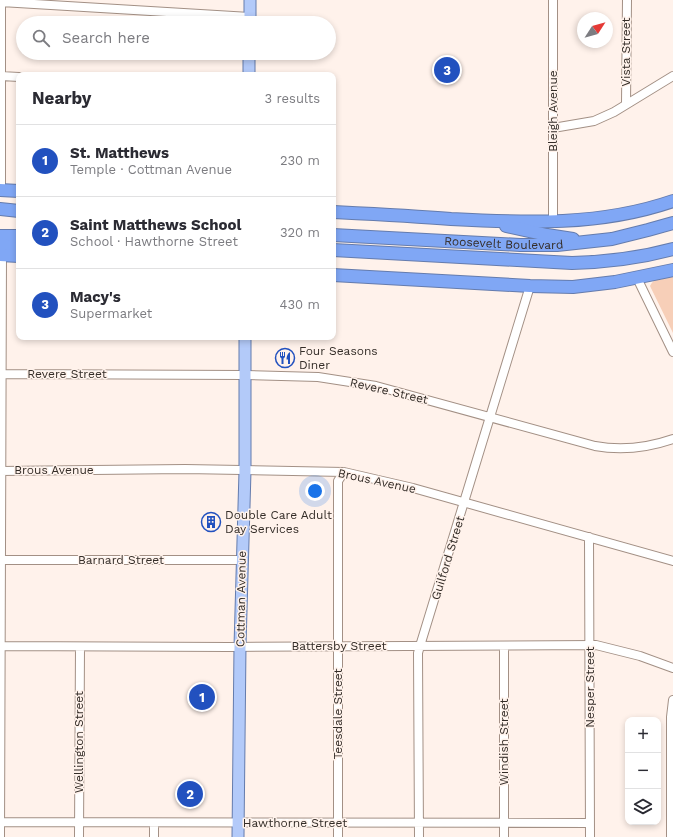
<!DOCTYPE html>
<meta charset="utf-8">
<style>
:root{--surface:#fff;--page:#f2f2f3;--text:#2b2b33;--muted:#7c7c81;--line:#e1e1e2;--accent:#2251bf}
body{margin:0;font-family:"Work Sans",sans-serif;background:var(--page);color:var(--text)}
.controls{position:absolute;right:12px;bottom:12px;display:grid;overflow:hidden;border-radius:8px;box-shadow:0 2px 6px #0003}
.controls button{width:36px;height:36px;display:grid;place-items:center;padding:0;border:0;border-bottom:1px solid var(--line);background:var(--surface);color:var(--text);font:20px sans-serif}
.compass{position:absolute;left:577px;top:12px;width:36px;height:36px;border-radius:50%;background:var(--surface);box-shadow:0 2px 6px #0003;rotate:54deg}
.you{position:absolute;left:315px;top:491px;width:14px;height:14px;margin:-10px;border:3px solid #fff;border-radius:50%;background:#1a73e8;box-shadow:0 0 0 6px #1a73e833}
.badge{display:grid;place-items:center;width:26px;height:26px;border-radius:50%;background:var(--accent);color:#fff;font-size:13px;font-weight:700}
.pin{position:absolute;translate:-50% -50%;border:2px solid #fff;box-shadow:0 1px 4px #0006}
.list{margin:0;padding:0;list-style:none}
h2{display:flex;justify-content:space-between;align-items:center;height:52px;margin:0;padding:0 16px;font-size:17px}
h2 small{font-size:13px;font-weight:400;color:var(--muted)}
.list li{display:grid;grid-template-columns:26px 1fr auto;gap:12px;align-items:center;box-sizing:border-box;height:72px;padding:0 16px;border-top:1px solid var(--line)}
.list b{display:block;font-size:15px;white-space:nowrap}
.list p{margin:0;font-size:13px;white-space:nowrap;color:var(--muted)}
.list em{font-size:13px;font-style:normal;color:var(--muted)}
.icon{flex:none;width:22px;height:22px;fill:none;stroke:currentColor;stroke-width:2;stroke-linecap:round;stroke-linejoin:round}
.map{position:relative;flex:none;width:673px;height:837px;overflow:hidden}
.search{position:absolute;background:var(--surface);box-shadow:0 2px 6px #0003;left:16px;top:16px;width:320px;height:44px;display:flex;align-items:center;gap:10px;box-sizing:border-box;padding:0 14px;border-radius:22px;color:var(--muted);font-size:15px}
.panel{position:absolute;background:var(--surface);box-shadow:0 2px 6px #0003;left:16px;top:72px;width:320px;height:268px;border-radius:8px}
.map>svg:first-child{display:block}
.green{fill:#f7cfb8}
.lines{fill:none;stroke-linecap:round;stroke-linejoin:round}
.minor-casing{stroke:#a39085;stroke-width:10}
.major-casing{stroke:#657cad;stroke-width:13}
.highway-casing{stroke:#657cad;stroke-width:14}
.minor{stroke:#fff;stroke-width:8}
.major{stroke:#b3caf9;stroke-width:11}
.highway{stroke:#80a7f5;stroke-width:12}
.labels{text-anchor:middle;stroke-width:3;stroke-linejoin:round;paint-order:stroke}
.street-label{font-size:12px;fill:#342d28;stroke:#fff2eb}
.poi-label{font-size:12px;fill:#342d28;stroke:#fff2eb;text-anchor:start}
</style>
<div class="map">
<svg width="673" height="837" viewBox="0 0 673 837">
<rect width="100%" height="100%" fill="#fff2eb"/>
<path class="green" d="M 673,275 L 673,333 L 650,286 C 654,277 665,277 673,275 Z"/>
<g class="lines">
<defs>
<path id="minor" d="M 1,0 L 1,190
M 553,0 L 553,222
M 1,2 L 250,17
M 1,76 L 19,77
M 626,104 L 627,0
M 553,128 L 594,121 L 614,112 L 673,76
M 637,278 L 673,352
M 2,374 L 245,375 L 318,377 L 376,386 L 595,446 C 622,451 647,448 673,439
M 0,471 L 185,469 L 344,472 L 413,488 L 673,561
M 589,537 L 590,837
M 1,560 L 242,560
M 1,646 L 229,647 L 596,645 L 640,656 L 673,668
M 0,822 L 590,823
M 0,837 L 2,255
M 79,837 L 80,647
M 154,837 L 154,823
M 338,837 L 338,481 L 344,472
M 419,837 L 418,653 L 420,646 L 530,286
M 504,837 L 504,646
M 671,837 L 671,717 L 673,700"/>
<path id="major" d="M 250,23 L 250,0
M 249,75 L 249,53
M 238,837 L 240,646 L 245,471 L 245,337"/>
<g id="highway">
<path d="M 0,190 L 19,191"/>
<path d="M 0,209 L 19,211"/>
<path d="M 333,212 C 372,214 412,216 451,219 C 526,223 601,226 673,201"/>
<path d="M 506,226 L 547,235 L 573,239"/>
<path id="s1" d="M 333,235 L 520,245 L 557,245 L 612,239 L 648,230 L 673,223"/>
<path d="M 0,236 L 19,236"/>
<path d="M 0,244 L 19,249"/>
<path d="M 333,250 L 572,263 C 606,262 640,258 673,249"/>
<path d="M 0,255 L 19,256"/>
<path d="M 333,275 L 530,286 L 573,287 L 615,282 L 673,270"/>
</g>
</defs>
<use href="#minor" class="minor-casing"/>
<use href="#major" class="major-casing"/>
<use href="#highway" class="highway-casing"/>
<use href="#minor" class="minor"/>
<use href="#major" class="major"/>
<use href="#highway" class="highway"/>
</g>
<defs>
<symbol id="restaurant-ring" viewBox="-11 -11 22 22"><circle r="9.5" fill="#fff2eb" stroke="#2251bf" stroke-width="1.5"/><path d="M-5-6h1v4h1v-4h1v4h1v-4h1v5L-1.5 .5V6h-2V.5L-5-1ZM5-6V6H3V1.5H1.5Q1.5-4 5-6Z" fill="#2251bf"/></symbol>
<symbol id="building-ring" viewBox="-11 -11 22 22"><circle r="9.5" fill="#fff2eb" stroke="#2251bf" stroke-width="1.5"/><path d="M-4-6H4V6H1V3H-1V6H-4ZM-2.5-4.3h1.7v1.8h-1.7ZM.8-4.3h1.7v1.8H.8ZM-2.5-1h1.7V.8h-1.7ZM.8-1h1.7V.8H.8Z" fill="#2251bf"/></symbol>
</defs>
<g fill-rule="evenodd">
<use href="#restaurant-ring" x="274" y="347" width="22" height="22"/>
<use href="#building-ring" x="200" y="511" width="22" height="22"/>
</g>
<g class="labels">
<g class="street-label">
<text transform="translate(626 52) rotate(-90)" y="4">Vista Street</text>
<text transform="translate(553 111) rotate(-90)" y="4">Bleigh Avenue</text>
<text dy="4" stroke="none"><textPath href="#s1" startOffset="171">Roosevelt Boulevard</textPath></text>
<text x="67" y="378">Revere Street</text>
<text transform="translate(389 391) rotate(13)" y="4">Revere Street</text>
<text x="54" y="474">Brous Avenue</text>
<text transform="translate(377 481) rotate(12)" y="4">Brous Avenue</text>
<text transform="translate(448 558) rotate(-73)" y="4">Guilford Street</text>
<text x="121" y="564">Barnard Street</text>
<text transform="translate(241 599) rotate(-89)" y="4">Cottman Avenue</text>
<text x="339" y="650">Battersby Street</text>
<text transform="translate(590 687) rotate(-90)" y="4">Nesper Street</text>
<text transform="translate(338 714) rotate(-90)" y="4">Teesdale Street</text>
<text transform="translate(79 742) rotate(-90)" y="4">Wellington Street</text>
<text transform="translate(504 742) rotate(-90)" y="4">Windish Street</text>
<text x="295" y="827">Hawthorne Street</text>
</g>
<g class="poi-label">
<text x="299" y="355">Four Seasons<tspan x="299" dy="14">Diner</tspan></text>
<text x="225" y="519">Double Care Adult<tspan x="225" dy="14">Day Services</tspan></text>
</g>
</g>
</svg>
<div class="controls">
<button>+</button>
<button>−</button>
<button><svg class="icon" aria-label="layers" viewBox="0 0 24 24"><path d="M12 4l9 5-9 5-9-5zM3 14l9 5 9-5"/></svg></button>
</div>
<svg class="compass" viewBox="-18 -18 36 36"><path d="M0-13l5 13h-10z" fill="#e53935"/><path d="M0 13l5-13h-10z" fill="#7c7c81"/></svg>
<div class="you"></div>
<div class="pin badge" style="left:202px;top:697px">1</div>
<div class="pin badge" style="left:190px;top:794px">2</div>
<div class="pin badge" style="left:447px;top:70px">3</div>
<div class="search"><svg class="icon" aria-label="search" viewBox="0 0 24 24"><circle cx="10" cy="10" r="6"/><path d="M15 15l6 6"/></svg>Search here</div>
<section class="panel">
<h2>Nearby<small>3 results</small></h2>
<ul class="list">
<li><span class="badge">1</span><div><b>St. Matthews</b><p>Temple · Cottman Avenue</p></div><em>230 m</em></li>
<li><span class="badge">2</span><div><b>Saint Matthews School</b><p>School · Hawthorne Street</p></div><em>320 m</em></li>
<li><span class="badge">3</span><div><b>Macy's</b><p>Supermarket</p></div><em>430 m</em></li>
</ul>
</section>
</div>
